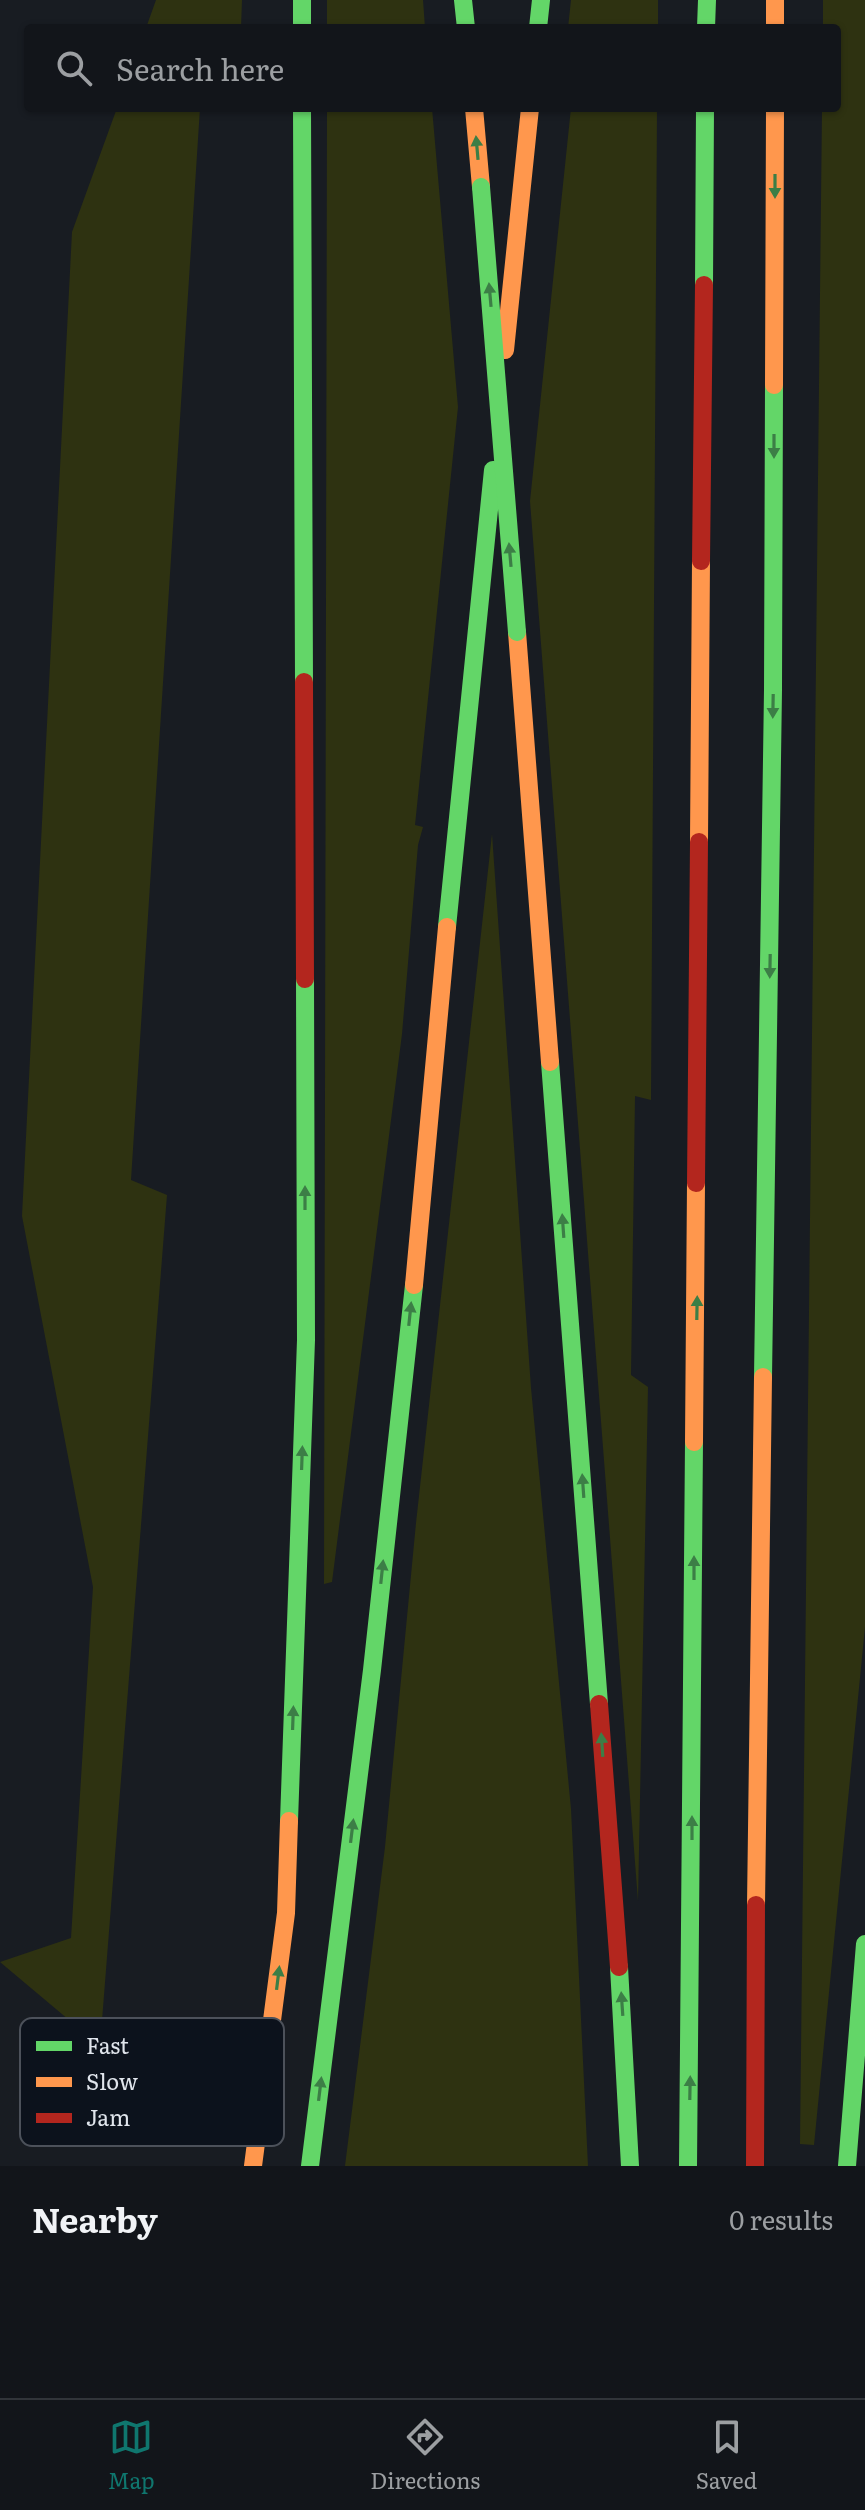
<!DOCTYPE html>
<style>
:root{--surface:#12151a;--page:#1f2227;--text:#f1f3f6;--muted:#9c9fa2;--line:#313439;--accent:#0f766e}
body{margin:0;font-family:Literata,serif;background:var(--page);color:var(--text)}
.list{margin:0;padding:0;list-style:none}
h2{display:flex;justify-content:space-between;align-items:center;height:104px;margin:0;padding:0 32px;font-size:34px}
h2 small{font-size:26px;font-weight:400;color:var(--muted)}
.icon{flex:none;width:44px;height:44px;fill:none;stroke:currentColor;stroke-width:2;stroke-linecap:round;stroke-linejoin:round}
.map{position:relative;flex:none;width:865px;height:2166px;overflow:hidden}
.search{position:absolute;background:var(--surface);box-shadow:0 2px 6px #0004;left:24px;right:24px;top:24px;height:88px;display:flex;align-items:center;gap:20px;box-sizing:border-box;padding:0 28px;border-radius:8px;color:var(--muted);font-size:30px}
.sheet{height:232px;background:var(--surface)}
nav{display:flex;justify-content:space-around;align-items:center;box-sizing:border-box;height:112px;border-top:2px solid var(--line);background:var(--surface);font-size:22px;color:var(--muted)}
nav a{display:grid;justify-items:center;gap:4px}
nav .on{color:var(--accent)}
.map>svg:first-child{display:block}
.green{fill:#2e3211}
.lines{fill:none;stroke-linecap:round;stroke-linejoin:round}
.fast{stroke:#63d668;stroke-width:18}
.slow{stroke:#ff974d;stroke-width:18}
.jam{stroke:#b3261e;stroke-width:18}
.fast-bridge{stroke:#63d668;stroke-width:18}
.oneway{fill:#3c7e46}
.key{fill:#0c121c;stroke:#4c515a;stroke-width:2}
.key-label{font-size:22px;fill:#e0e5ec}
</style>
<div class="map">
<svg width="865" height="2166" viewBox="0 0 865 2166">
<rect width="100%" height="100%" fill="#181c22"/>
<path class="green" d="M 156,0 L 242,0 L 241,28 L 146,28 Z
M 327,0 L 423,0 L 425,28 L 327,28 Z
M 571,0 L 658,0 L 658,28 L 568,28 Z
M 823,0 L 865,0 L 865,1627 L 814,2145 L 800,2144 L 822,108 L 837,108 L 837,28 L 823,28 Z
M 117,108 L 200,108 L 131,1180 L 167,1195 L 100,2046 L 0,1962 L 71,1938 L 93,1587 L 22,1216 L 72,232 Z
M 327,108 L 432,108 L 458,407 L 415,825 L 423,827 L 418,845 L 402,1034 L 332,1582 L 324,1584 Z
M 571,108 L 657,108 L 651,1100 L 635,1096 L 631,1375 L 648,1387 L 638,1901 L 530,501 Z
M 492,834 L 531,1388 L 571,1809 L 588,2166 L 345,2166 L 385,1847 L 416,1523 Z"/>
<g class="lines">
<path class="fast" d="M 302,0 L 302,28
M 463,0 L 466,28
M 538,28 L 541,0
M 706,28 L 707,0
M 302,108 L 304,682
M 704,285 L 705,108
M 447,927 L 493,470
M 550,1062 L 599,1704
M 763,1377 L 773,690 L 774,385
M 289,1821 L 306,1340 L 305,979
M 619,1967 L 630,2166
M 310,2166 L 372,1670 L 414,1285
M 688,2166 L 694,1442
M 847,2166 L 865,1944"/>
<path class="slow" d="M 775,0 L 775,28
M 474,108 L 481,187
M 505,350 L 530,108
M 774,385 L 775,108
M 517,632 L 550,1062
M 699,842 L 701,561
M 414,1285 L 447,927
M 694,1442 L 696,1183
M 756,1905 L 763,1377
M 253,2166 L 286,1913 L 289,1821"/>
<path class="jam" d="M 701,561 L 704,285
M 304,682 L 305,979
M 696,1183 L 699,842
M 599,1704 L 619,1967
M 755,2166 L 756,1905"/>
<path class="fast-bridge" d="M 481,187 L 517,632"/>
</g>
<defs><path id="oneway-solid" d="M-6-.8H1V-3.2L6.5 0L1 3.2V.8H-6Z" transform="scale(2)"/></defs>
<g class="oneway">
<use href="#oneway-solid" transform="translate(477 148) rotate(-95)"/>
<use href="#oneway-solid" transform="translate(775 186) rotate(90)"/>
<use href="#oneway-solid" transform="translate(490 295) rotate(-95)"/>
<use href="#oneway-solid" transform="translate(774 446) rotate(90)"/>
<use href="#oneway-solid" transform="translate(510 555) rotate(-95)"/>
<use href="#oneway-solid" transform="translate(773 706) rotate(91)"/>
<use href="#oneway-solid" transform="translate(770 966) rotate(91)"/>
<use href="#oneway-solid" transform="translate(305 1198) rotate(-90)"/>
<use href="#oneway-solid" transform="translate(563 1226) rotate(-94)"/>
<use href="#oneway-solid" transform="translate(697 1308) rotate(-89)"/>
<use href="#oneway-solid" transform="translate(410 1314) rotate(-84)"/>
<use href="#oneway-solid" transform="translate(302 1458) rotate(-88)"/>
<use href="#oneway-solid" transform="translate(583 1486) rotate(-94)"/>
<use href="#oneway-solid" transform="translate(694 1568) rotate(-90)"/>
<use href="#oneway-solid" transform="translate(382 1572) rotate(-84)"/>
<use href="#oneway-solid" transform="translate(293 1718) rotate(-88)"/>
<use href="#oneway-solid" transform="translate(602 1745) rotate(-94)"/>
<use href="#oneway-solid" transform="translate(692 1828) rotate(-90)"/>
<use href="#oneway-solid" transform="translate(352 1831) rotate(-83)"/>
<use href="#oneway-solid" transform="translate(278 1978) rotate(-83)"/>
<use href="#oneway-solid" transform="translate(622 2004) rotate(-94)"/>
<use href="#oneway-solid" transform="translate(690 2088) rotate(-89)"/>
<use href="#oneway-solid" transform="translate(320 2089) rotate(-83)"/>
</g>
<rect x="20" y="2018" width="264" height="128" rx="12" class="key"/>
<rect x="36" y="2041" width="36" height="10" fill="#63d668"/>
<rect x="36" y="2077" width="36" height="10" fill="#ff974d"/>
<rect x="36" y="2113" width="36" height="10" fill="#b3261e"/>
<g class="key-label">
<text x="86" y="2054">Fast</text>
<text x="86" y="2090">Slow</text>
<text x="86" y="2126">Jam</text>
</g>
</svg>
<div class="search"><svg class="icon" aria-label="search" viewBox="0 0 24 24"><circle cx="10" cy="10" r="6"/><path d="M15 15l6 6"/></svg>Search here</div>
</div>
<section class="sheet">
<h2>Nearby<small>0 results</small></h2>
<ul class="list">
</ul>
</section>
<nav>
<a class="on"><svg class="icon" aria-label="map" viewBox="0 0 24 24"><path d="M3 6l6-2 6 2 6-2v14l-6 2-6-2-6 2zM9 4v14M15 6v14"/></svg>Map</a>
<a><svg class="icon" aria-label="directions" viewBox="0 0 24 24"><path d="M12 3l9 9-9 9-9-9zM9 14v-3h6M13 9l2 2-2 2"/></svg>Directions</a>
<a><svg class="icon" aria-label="saved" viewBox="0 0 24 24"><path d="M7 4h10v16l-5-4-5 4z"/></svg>Saved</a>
</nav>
